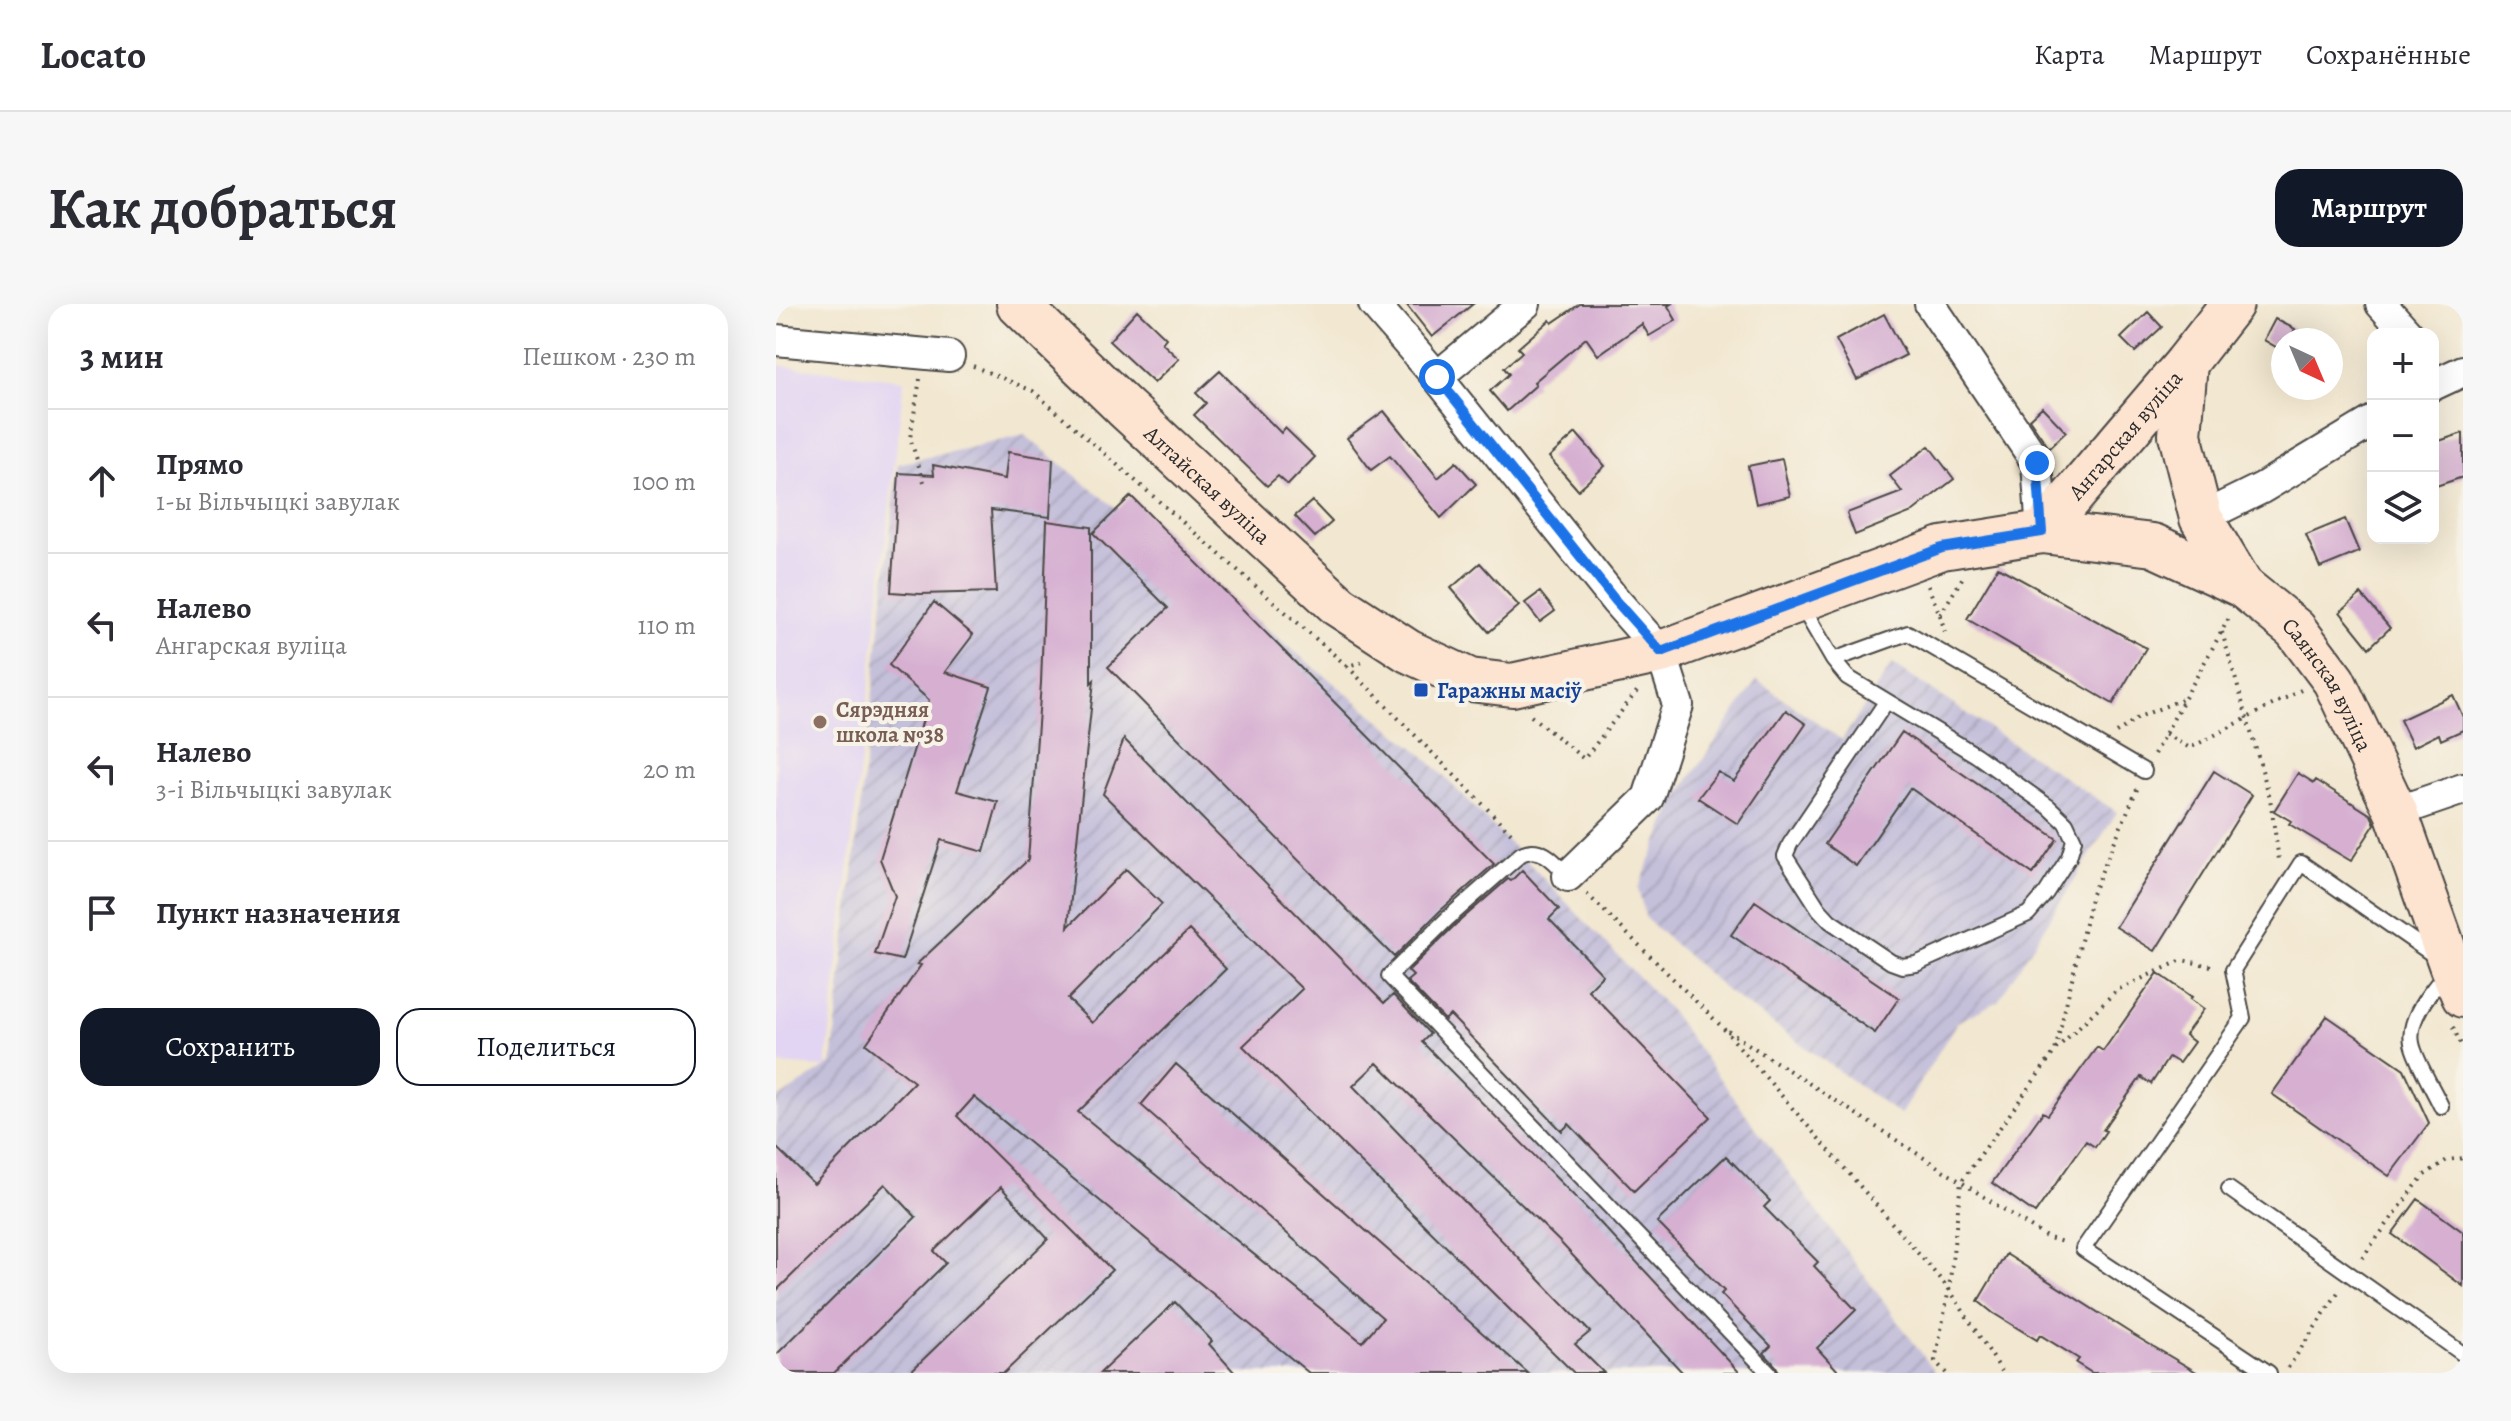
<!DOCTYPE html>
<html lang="ru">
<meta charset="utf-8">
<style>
:root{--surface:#fff;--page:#f7f7f7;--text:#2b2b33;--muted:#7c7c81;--line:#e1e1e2;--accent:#111827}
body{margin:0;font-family:Alegreya,serif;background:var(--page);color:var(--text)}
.controls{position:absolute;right:24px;top:24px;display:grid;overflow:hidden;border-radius:16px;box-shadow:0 8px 32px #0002}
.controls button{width:72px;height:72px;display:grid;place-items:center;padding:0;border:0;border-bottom:2px solid var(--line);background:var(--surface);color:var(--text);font:40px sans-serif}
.compass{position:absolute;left:1495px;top:24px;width:72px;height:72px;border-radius:50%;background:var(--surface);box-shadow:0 8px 32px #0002;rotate:136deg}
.stop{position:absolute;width:24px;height:24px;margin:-18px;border:6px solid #1a73e8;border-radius:50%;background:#fff}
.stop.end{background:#1a73e8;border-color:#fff;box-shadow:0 2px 8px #0008}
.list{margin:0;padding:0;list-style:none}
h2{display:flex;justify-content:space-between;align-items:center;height:104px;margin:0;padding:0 32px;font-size:34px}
h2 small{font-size:26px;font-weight:400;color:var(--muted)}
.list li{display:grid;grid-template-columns:52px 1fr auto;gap:24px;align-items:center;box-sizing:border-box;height:144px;padding:0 32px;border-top:2px solid var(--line)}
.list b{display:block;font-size:30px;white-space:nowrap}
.list p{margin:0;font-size:26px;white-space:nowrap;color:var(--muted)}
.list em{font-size:26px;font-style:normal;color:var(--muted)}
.actions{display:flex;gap:16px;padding:24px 32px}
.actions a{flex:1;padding:18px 0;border:2px solid var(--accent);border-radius:24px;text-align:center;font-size:28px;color:var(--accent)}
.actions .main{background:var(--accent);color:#fff}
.icon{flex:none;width:44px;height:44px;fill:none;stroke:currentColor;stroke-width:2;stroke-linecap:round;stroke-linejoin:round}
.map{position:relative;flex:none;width:1687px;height:1069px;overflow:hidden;border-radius:24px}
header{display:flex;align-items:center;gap:48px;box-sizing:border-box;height:112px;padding:0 40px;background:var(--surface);border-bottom:2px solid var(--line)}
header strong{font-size:38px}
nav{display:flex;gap:44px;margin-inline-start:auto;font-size:28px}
.intro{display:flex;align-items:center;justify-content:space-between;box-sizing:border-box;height:192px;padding:0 48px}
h1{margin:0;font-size:56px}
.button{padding:20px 36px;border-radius:24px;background:var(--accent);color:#fff;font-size:28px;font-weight:700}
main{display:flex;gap:48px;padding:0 48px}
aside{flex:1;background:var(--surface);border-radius:24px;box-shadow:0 8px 32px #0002}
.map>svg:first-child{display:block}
.built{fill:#e2d4f3}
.industrial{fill:url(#industrial-furrows)}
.building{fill:#d6afd1}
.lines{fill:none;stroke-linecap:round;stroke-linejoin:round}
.lane-casing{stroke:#494744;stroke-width:18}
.street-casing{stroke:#494744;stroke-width:34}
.secondary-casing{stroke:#494744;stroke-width:46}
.path{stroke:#494744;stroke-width:4;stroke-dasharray:2 6;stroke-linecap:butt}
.lane{stroke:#fff;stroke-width:14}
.street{stroke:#fff;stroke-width:30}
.secondary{stroke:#fde4d1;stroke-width:42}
.route{stroke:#1a73e8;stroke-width:10}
.transit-dot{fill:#1a4fb4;stroke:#f7f3e8;stroke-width:3}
.education-dot{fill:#8d6e63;stroke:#f7f3e8;stroke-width:3}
.labels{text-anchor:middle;stroke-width:8;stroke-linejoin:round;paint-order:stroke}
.street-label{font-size:22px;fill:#2b2b2b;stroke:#f7f3e8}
.transit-label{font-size:22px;font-weight:bold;fill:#164399;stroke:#f7f3e8;text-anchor:start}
.education-label{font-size:22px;font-weight:bold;fill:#785e54;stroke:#f7f3e8;text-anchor:start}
</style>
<header>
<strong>Locato</strong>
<nav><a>Карта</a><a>Маршрут</a><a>Сохранённые</a></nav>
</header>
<div class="intro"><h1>Как добраться</h1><a class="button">Маршрут</a></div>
<main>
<aside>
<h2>3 мин<small>Пешком · 230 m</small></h2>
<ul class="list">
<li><svg class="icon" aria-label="ahead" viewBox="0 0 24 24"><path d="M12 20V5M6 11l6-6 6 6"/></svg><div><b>Прямо</b><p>1-ы Вільчыцкі завулак</p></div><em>100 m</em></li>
<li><svg class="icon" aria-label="left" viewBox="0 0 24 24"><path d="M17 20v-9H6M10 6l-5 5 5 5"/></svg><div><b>Налево</b><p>Ангарская вуліца</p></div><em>110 m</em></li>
<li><svg class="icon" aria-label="left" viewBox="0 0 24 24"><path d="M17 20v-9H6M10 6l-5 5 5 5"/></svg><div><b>Налево</b><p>3-і Вільчыцкі завулак</p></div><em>20 m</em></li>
<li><svg class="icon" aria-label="arrive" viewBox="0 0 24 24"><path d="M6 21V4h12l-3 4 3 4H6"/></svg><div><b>Пункт назначения</b></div></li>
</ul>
<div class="actions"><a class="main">Сохранить</a><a>Поделиться</a></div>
</aside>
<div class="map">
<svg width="1687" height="1069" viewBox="0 0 1687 1069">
<defs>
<pattern id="industrial-furrows" width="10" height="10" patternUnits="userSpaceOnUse" patternTransform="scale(2)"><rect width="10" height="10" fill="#c5c0da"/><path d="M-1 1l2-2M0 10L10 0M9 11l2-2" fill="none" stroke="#a9a5bb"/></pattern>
</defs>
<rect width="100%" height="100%" fill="#f7f3e8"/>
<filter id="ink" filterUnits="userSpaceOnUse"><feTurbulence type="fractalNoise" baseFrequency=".0125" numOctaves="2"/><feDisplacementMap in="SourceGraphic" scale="16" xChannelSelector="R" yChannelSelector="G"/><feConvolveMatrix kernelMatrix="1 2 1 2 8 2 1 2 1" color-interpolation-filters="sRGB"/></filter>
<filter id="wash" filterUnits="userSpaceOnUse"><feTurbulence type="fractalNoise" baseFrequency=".006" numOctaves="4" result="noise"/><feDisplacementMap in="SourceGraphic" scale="32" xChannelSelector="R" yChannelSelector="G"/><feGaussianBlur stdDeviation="1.8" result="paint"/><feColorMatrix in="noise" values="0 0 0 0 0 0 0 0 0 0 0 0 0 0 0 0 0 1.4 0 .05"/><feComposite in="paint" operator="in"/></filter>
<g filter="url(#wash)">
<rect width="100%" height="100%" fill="#f2e7d0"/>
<path class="built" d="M 0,61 L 128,76 L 50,763 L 0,760 Z"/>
<path class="industrial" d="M 249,131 L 645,449 L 745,551 L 892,704 L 1160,1069 L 0,1069 L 0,796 L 56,759 L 122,160 Z
M 1116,360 L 1341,508 L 1222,697 L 1181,718 L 1124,811 L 951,687 L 870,615 L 862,585 L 900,495 L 981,376 L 1066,436 Z"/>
<g id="blocks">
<path class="building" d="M 630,0 L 697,0 L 656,33 Z
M 804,0 L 895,0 L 892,2 L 900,16 L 873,32 L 866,20 L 822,51 L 810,34 L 758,78 L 760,81 L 731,107 L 714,87 L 733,70 L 728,64 L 746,48 L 742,44 L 774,16 L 776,19 Z
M 361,6 L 390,34 L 386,39 L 403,55 L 378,79 L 333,37 Z
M 1372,8 L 1386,23 L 1359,48 L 1345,34 Z
M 1108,10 L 1130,51 L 1081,76 L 1060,36 Z
M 1499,15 L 1519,25 L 1514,36 L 1507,36 L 1507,47 L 1488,36 Z
M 444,67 L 505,129 L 509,124 L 539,153 L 512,181 L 502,172 L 491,182 L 418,111 L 430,99 L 420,89 Z
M 1266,103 L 1290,128 L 1273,144 L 1253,115 Z
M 608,107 L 662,174 L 680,158 L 700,180 L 665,214 L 614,152 L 595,166 L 571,134 Z
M 800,129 L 829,162 L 802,186 L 773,153 Z
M 1687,129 L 1687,173 L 1657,183 L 1657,139 Z
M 1153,142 L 1178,175 L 1136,208 L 1079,231 L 1071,209 L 1126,188 L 1114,172 Z
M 232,148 L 277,155 L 274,213 L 215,206 L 220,288 L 144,290 L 115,288 L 123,169 L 158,171 L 157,161 L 229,175 Z
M 1006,155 L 1014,192 L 980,200 L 972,162 Z
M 355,192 L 718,560 L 664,607 L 618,653 L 332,363 L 392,304 L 317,229 Z
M 536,197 L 556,218 L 539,233 L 519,212 Z
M 1569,215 L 1583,248 L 1544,264 L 1530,231 Z
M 271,217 L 315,223 L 315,379 L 318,376 L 292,623 L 350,565 L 386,600 L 292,695 L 316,719 L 413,626 L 450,665 L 302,808 L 586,1038 L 607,1014 L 365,801 L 400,760 L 752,1069 L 533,1069 L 198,793 L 181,812 L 336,966 L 228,1069 L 133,1069 L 272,935 L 225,883 L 158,947 L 170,959 L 58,1069 L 0,1069 L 0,1051 L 140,913 L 109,880 L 0,987 L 0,843 L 38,880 L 138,778 L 90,740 L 145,661 L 141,660 L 252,556 L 265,379 Z
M 704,259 L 743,302 L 713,328 L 675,284 Z
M 1222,263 L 1370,344 L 1337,400 L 1191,315 Z
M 764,288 L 779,307 L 764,318 L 749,299 Z
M 1585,290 L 1614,324 L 1593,344 L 1564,308 Z
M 158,298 L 197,331 L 169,368 L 215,383 L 181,487 L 222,498 L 208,548 L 165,536 L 126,656 L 99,650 L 119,592 L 104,555 L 153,396 L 113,361 Z
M 1677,391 L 1687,413 L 1687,426 L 1665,436 L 1663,430 L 1637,443 L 1624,416 Z
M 1010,406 L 1030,420 L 962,520 L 922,494 L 942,468 L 958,477 Z
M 1126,428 L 1281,535 L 1257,570 L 1134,484 L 1080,562 L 1049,540 Z
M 348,435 L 608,699 L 617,691 L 654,730 L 646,738 L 815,909 L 964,1069 L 907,1069 L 784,938 L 601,759 L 577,782 L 814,1028 L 799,1040 L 828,1069 L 798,1069 L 467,742 L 526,685 L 327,490 Z
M 1438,467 L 1476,491 L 1379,647 L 1340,623 Z
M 1522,469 L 1538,479 L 1540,476 L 1595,511 L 1599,520 L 1575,557 L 1513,520 L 1515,517 L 1498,507 Z
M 746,566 L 783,605 L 773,615 L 827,671 L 812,686 L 935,813 L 858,887 L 793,820 L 786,827 L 674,711 L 669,716 L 631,677 L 637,672 L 632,667 L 678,622 L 732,575 L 735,577 Z
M 979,597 L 1123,694 L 1099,729 L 955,631 Z
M 1382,669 L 1416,693 L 1414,695 L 1428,705 L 1409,731 L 1418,738 L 1403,759 L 1393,753 L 1375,780 L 1365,773 L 1327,826 L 1330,827 L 1319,843 L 1310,837 L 1259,909 L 1216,879 L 1267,808 L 1272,811 L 1321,743 L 1327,747 Z
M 1551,712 L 1628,765 L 1653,819 L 1613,872 L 1496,790 Z
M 950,852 L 994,897 L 988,903 L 1042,958 L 1038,962 L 1080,1006 L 1041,1044 L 1064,1069 L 1003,1069 L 1000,1062 L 988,1049 L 995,1042 L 945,990 L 948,987 L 881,918 Z
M 1642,895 L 1687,928 L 1687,982 L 1616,930 Z
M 1230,950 L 1356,1030 L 1422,1069 L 1316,1069 L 1300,1059 L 1303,1055 L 1264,1031 L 1261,1036 L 1217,1009 L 1202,997 Z
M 399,998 L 436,1037 L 433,1040 L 459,1069 L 324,1069 Z"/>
</g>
</g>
<g filter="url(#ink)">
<use href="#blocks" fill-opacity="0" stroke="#494744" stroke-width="2"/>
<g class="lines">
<defs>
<path id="lane" d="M 1025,301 L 1057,356 L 1132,329 L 1368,467
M 1057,356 L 1071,373 L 1200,451 L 1273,503 L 1290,519 L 1298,536 L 1293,553 L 1270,589 L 1252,610 L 1140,660 L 1126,662 L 1115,658 L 1054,617 L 1043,605 L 1009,552 L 1014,540 L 1110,398
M 792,572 C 779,558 765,540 745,550 L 671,615 L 613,672 L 993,1069
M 1665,802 C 1658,787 1638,753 1636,739 C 1631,714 1656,686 1671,668
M 1453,885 L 1687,1050
M 1493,1069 L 1307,945 L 1467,714 L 1457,666 L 1525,559 L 1659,652"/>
<path id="street" d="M 598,0 L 661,73 L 839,296 L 885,348 L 902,401 L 872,494 L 792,572
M 1154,0 L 1261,159 L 1266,228
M 1605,0 L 1632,30
M 0,36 L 173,52
M 661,73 L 749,0
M 1657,81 L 1687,67
M 1425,214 L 1486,184 L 1597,117
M 1620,508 L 1687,485"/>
<g id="secondary">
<path id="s1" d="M 242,0 L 348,103 L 563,302 L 632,347 L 694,376 L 736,381 L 885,348 L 1166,244 L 1266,228 L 1377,241 L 1466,282 L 1519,325 L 1558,377 L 1620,508 L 1675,663 L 1687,692"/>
<path d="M 1410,59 L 1404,131 L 1425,214 L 1466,282"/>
<path id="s2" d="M 1266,228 L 1410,59 L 1456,0"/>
</g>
</defs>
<use href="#lane" class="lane-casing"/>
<use href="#street" class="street-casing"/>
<use href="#secondary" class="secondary-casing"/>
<path class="path" d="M 197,62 L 257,87 L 571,362 L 587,358
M 144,75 L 134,134 L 149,181
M 1152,282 L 1164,311 L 1187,273
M 1164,311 L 1169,328
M 1446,328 L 1494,494 L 1503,556
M 571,362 L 738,532
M 755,412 L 808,455 L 862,386
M 1340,429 L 1363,413 L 1409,394
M 1389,430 L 1414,444 L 1525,386
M 1378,450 L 1453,314
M 811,590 L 947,724 L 1173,985 L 1227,1069
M 1677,723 L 1687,745
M 952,727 L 1270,933 L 1290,939
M 1280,745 L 1341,686 L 1406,656 L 1440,663
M 1586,954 L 1647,872 L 1671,856 L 1687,854
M 1512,1064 L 1565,984
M 1170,1069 L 1159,1057 L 1173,985 L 1185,878 L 1279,747 L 1316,590 L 1362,483"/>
<use href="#lane" class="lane"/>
<use href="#street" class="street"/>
<use href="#secondary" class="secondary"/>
</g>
</g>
<g class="lines" filter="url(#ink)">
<path class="route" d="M 661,73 L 839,296 L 885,348 L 1166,244 L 1266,228 L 1261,159"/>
</g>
<rect class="transit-dot" x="637" y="378" width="16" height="16" rx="4"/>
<circle class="education-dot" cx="44" cy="418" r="8"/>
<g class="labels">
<g class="street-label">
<text dy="8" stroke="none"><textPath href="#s2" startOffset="128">Ангарская вуліца</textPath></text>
<text dy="8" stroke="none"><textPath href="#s1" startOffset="262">Алтайская вуліца</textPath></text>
<text dy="8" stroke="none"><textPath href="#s1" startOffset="1530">Саянская вуліца</textPath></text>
</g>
<g class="transit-label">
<text x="661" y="394">Гаражны масіў</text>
</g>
<g class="education-label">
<text x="60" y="413">Сярэдняя<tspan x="60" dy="25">школа №38</tspan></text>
</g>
</g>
</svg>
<div class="controls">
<button>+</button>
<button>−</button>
<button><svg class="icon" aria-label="layers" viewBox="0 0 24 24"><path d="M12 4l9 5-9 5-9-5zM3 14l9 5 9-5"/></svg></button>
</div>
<svg class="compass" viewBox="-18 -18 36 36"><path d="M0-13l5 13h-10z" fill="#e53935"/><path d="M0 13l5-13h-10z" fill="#7c7c81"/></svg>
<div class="stop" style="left:661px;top:73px"></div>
<div class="stop end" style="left:1261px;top:159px"></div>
</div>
</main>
